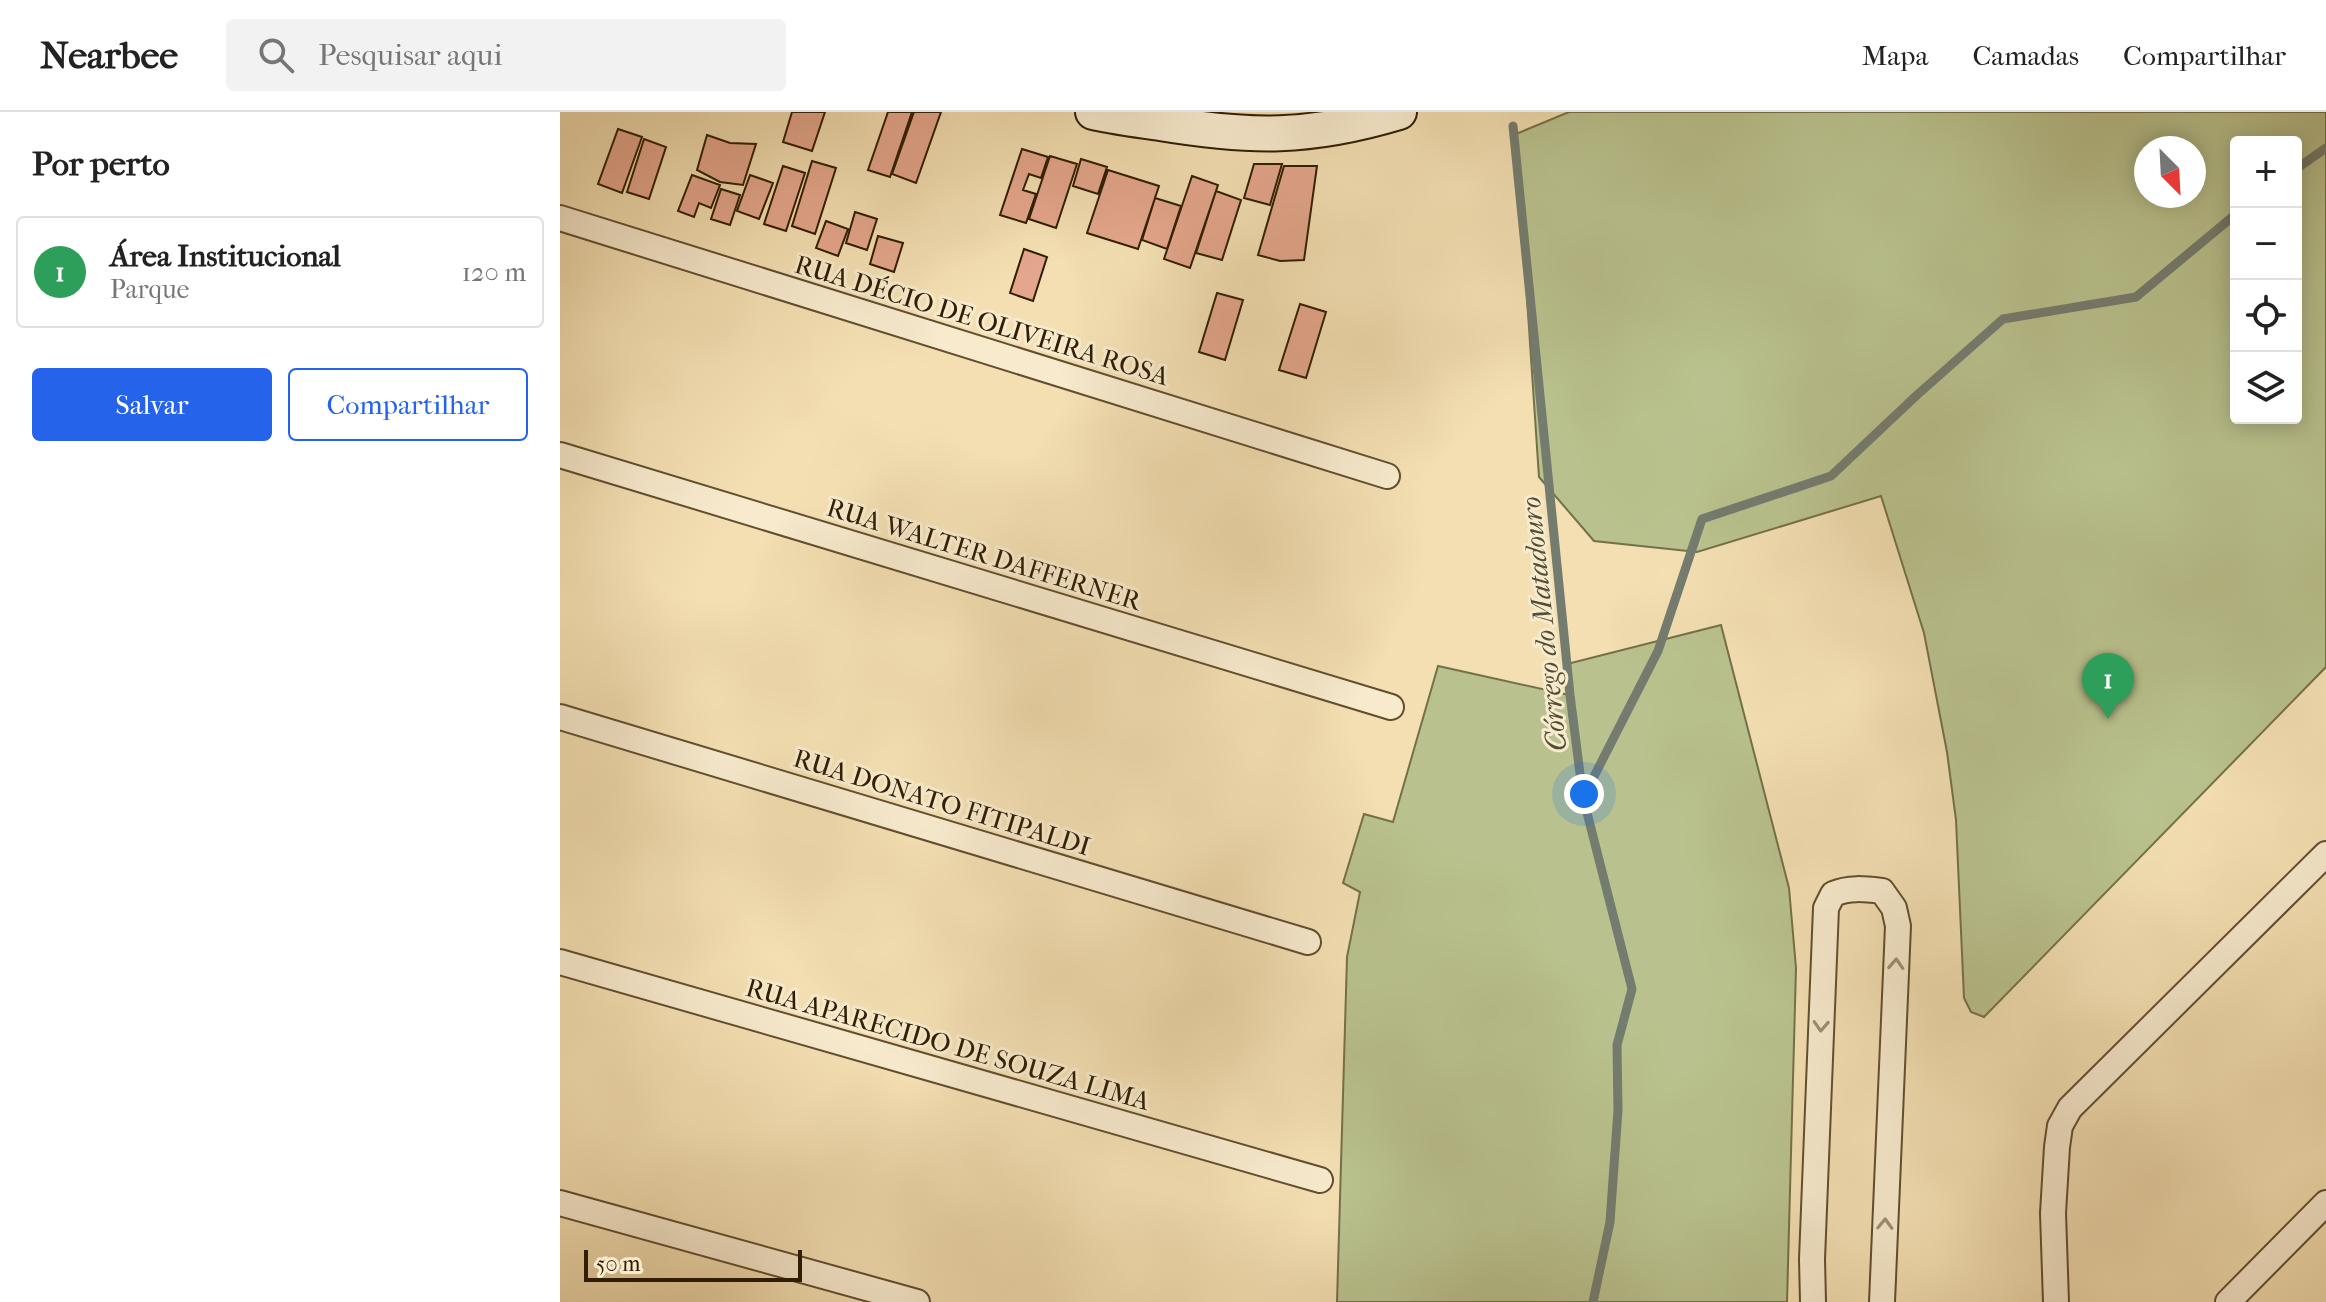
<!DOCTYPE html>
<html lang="pt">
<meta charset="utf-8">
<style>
:root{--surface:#fff;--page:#f2f2f2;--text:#222;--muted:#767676;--line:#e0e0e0;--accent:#2563eb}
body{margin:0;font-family:"IM FELL French Canon",serif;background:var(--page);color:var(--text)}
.controls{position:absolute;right:24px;top:24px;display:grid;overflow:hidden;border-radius:8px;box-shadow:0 4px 20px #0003}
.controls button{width:72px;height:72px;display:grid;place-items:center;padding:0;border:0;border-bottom:2px solid var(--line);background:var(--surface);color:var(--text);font:40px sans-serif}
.compass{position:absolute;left:1574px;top:24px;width:72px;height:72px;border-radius:50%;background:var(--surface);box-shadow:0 4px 20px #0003;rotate:156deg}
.scale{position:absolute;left:24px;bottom:20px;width:218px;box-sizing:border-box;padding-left:8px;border:4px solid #311e02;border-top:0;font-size:22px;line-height:28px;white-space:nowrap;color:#311e02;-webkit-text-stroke:6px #f7eacd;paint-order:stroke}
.you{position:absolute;left:1024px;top:682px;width:28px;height:28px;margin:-20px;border:6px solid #fff;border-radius:50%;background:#1a73e8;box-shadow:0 0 0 12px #1a73e833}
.badge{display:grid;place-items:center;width:52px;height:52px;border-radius:50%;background:var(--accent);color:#fff;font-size:26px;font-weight:700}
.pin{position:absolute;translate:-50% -66px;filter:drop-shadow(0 2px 4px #0008)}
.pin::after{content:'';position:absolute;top:42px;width:28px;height:24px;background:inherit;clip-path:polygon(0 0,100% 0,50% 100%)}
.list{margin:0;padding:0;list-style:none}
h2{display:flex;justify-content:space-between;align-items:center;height:104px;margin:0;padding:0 32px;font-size:34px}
h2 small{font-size:26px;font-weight:400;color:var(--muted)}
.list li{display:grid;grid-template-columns:52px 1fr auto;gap:24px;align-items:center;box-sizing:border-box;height:112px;margin:0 16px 16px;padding:0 16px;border:2px solid var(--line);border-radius:8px}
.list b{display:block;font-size:30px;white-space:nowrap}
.list p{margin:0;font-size:26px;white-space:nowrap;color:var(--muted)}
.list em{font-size:26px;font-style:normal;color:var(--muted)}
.actions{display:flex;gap:16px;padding:24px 32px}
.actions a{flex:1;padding:18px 0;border:2px solid var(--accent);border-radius:8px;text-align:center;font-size:28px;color:var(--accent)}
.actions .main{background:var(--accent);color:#fff}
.icon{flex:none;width:44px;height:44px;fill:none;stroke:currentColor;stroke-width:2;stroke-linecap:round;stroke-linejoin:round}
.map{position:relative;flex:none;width:1766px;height:1190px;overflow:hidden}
header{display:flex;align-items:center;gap:48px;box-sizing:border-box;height:112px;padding:0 40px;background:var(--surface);border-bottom:2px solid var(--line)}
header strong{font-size:38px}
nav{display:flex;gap:44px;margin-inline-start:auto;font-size:28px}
.search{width:560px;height:72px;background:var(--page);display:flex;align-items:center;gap:20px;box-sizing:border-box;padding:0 28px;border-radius:8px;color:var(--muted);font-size:30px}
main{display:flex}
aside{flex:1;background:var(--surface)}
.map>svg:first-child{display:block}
.green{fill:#b9c28e;stroke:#757048;stroke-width:2;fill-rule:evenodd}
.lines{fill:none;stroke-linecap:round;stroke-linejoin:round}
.stream{stroke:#747c6f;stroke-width:9}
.building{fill:#e4a68c;stroke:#311e02;stroke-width:2}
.minor-casing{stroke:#624e2e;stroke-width:28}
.secondary-casing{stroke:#311e02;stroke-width:38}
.minor{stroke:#f7eacd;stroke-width:24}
.secondary{stroke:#f7eacd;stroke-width:34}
.oneway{stroke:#9e8e72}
.labels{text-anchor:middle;stroke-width:6;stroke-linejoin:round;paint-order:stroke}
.street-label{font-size:26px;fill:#311e02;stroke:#f7eacd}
.water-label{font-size:28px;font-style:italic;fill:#534d38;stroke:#f7eacd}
</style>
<header>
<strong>Nearbee</strong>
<div class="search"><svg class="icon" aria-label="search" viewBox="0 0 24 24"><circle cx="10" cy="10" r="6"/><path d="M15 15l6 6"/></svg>Pesquisar aqui</div>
<nav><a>Mapa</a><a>Camadas</a><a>Compartilhar</a></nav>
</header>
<main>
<aside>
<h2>Por perto<small></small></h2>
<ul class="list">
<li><span class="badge" style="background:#2e9e5b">1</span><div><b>Área Institucional</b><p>Parque</p></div><em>120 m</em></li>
</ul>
<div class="actions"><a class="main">Salvar</a><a>Compartilhar</a></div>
</aside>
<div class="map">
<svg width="1766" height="1190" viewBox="0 0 1766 1190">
<rect width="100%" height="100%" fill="#f3dfb2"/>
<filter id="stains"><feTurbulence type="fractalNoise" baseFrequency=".0025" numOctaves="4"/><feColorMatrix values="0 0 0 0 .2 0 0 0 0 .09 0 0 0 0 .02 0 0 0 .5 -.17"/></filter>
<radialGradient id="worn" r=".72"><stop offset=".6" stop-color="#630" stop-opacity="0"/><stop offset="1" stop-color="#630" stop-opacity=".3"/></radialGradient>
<path class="green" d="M 1009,0 L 1766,0 L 1766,555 L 1424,905 L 1411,900 L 1404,886 L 1396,708 L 1387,640 L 1364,521 L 1321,384 L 1137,440 L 1034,429 L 979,365 L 956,22 ZM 1676,30 L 1736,30 L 1736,306 L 1676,306 ZM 1634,36 L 1634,84 L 1586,84 L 1586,36 Z
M 1161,513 L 1229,776 L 1236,856 L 1227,1190 L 777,1190 L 787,845 L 800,780 L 783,771 L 804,702 L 833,710 L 878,554 L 1009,583 L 1007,552 Z"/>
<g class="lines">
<path class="stream" d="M 953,14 L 1010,583 L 1023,685 L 1072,877 L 1057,933 L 1058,998 L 1050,1110 L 1033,1190
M 1736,57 L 1766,36
M 1024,684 L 1098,539 L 1142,407 L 1271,364 L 1357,283 L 1443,207 L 1576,185 L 1676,102"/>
</g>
<path class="building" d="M 232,0 L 265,0 L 252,39 L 223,30 Z
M 328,0 L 352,0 L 330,65 L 308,58 Z
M 354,0 L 381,0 L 356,71 L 332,62 Z
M 58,17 L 82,25 L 62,81 L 38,72 Z
M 147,23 L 170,31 L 196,32 L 183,73 L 160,70 L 137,58 Z
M 84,27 L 106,35 L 89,87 L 67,80 Z
M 462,37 L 488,45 L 481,66 L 469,62 L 463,78 L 476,82 L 466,111 L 440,103 Z
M 490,44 L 517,52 L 496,116 L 469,107 Z
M 521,47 L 547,55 L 538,82 L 513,74 Z
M 252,49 L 276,56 L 255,122 L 232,114 Z
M 694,52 L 722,52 L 710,93 L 684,86 Z
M 223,54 L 245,61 L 226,119 L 204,112 Z
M 724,54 L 757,54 L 744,148 L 720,149 L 698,143 Z
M 548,58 L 599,74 L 578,137 L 527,121 Z
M 132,63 L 160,73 L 151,96 L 139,91 L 134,105 L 118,99 Z
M 190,63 L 213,71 L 199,107 L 177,99 Z
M 632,64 L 658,73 L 630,156 L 604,147 Z
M 161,77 L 180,83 L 170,113 L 151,107 Z
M 656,79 L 681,88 L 662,148 L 636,141 Z
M 595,86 L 621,94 L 607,137 L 582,128 Z
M 295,100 L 317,107 L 307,138 L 286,131 Z
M 266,109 L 288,117 L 278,144 L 256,136 Z
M 318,124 L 343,131 L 334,160 L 310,152 Z
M 464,137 L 487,145 L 473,189 L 450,181 Z
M 657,181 L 683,188 L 665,248 L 639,240 Z
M 740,192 L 766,200 L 746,266 L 719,258 Z"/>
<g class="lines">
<defs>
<path id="minor" d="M 0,106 L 827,364
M 0,343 L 831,595
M 0,605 L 748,830
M 0,850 L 760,1068
M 0,1091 L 357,1190
M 1253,1190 L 1252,1147 L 1266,796 L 1273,782 C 1289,775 1305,777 1322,779 L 1334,796 L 1338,814 L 1322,1190
M 1496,1190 L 1493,1101 L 1497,1035 L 1500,1014 L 1510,996 L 1766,742
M 1668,1190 L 1766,1091"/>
<path id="secondary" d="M 533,0 C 555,5 578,8 600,11 C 691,26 749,27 839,0"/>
</defs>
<use href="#minor" class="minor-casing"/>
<use href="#secondary" class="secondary-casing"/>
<use href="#minor" class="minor"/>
<use href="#secondary" class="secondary"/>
</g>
<defs><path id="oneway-chevron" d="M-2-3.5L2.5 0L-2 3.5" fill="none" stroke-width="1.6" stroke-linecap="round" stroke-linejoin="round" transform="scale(2)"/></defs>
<g class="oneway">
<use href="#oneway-chevron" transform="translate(1336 852) rotate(-87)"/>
<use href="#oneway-chevron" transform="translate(1261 914) rotate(93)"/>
<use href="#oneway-chevron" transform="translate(1325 1112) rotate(-88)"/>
</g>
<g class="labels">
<g class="street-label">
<text transform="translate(422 208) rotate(17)" y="9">RUA DÉCIO DE OLIVEIRA ROSA</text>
<text transform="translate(424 442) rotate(17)" y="9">RUA WALTER DAFFERNER</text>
<text transform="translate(382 690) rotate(17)" y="9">RUA DONATO FITIPALDI</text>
<text transform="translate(388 932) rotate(16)" y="9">RUA APARECIDO DE SOUZA LIMA</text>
</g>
<g class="water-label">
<text transform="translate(983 512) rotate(-96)" y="10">Córrego do Matadouro</text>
</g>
</g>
<rect width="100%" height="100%" filter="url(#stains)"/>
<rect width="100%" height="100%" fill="url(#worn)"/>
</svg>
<div class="controls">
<button>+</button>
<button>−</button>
<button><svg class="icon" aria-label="locate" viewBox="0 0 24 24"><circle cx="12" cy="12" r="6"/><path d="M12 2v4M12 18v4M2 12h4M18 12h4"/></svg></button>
<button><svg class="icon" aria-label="layers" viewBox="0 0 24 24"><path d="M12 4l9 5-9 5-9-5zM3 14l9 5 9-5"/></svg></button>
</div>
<svg class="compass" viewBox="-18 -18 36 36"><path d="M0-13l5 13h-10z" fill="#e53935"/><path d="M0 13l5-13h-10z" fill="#767676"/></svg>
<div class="scale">50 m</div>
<div class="you"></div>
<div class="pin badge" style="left:1548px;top:607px;background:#2e9e5b">1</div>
</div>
</main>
